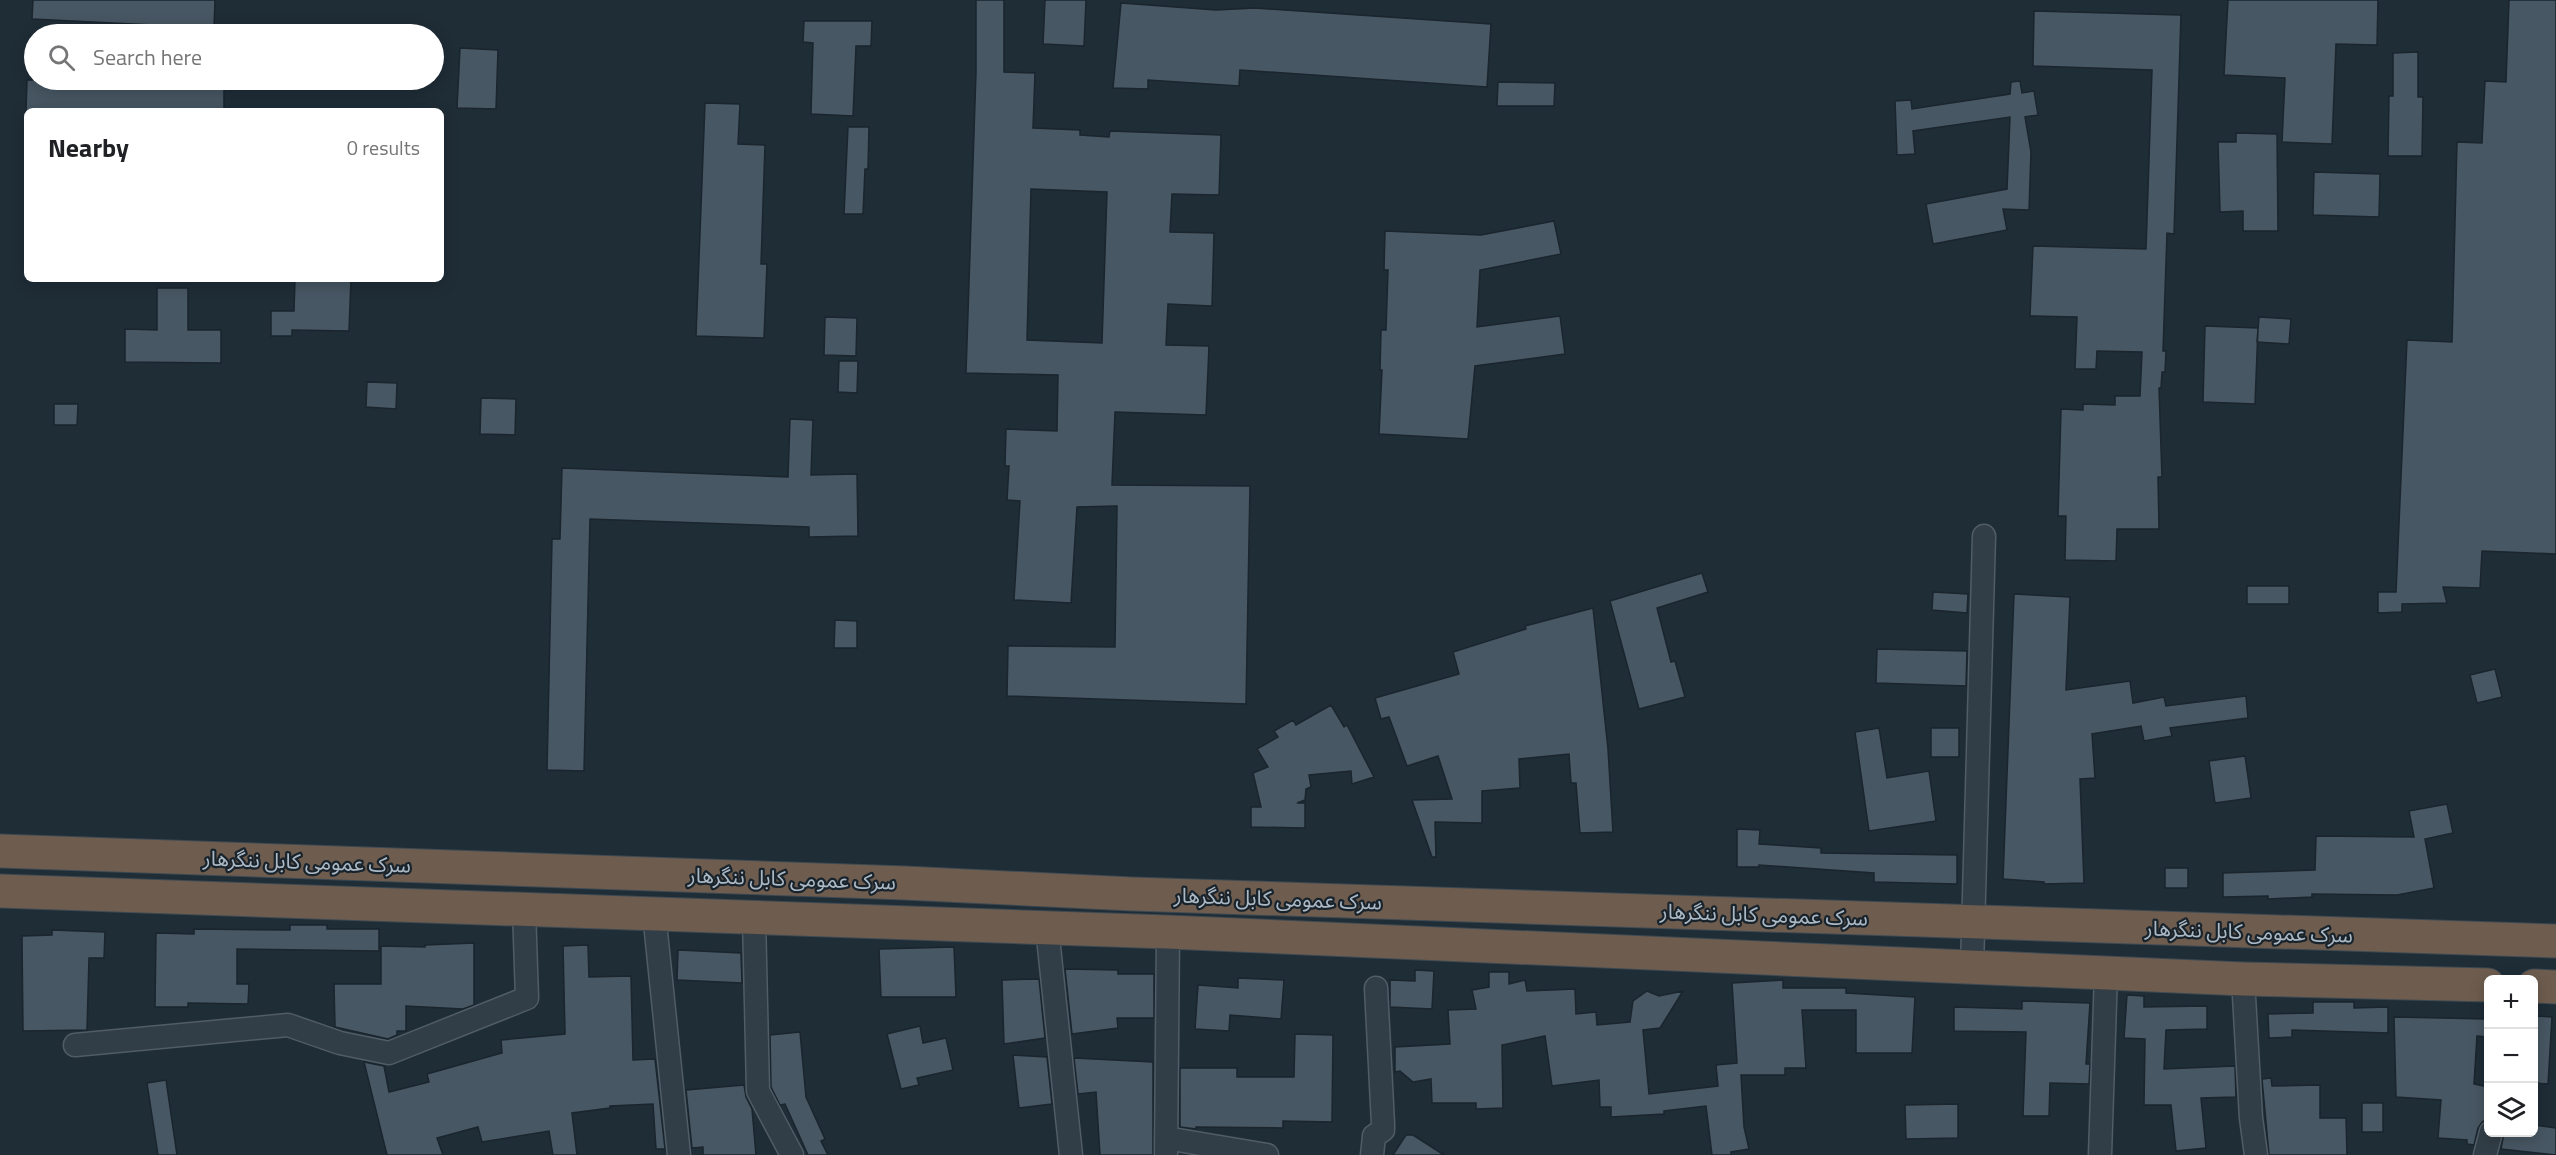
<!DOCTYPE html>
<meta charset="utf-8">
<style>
:root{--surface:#fff;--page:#f2f2f2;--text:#202124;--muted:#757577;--line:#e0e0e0}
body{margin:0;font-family:"Titillium Web","Noto Sans Arabic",sans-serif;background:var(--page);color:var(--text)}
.controls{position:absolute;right:18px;bottom:18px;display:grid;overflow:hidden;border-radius:9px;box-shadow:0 3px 15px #0003}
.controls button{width:54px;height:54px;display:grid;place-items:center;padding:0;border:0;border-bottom:2px solid var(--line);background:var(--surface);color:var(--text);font:30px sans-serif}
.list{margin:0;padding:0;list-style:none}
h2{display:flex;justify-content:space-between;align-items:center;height:78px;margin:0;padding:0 24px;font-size:26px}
h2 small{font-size:20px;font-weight:400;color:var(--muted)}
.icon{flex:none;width:33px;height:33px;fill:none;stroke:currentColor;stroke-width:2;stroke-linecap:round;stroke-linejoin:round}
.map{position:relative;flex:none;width:2556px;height:1155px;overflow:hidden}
.search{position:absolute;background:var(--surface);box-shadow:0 3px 15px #0003;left:24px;top:24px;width:420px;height:66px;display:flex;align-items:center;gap:15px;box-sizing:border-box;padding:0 21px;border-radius:33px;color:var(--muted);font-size:22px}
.panel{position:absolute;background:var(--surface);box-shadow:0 3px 15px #0003;left:24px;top:108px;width:420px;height:174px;border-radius:9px}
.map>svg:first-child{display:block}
.building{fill:#475763;stroke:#1a252e;stroke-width:1.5;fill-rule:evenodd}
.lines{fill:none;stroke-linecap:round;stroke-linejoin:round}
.street-casing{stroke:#505c66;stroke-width:25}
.highway-casing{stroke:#3d4952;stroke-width:35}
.street{stroke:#323e47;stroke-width:22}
.highway{stroke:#6e5d4f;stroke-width:33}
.labels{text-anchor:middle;stroke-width:4.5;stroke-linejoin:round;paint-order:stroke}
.street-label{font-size:21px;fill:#acb9c5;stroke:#18232c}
</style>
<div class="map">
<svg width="2556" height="1155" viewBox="0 0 2556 1155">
<rect width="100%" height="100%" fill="#1f2d37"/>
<path class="building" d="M 33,0 L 215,0 L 214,28 L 32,19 Z
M 976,0 L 1004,0 L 1004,72 L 1035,73 L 1033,128 L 1080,130 L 1080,135 L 1109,137 L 1110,131 L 1221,135 L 1219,195 L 1172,194 L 1170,232 L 1214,233 L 1212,306 L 1168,304 L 1166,345 L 1209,346 L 1206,415 L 1115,412 L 1112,485 L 1250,486 L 1246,704 L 1007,696 L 1008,646 L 1115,647 L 1117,506 L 1077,507 L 1071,603 L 1014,600 L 1020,501 L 1007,500 L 1009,466 L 1005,466 L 1006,429 L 1057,431 L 1058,375 L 966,373 L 976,72 ZM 1031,189 L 1107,192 L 1102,343 L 1027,340 Z
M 1045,0 L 1086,0 L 1084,46 L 1043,44 Z
M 2228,0 L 2378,0 L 2377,45 L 2336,44 L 2332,144 L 2282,142 L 2285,78 L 2224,75 Z
M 2509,0 L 2556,0 L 2556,554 L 2482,551 L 2480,588 L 2443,587 L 2447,603 L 2402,604 L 2402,612 L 2378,613 L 2378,592 L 2396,592 L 2407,340 L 2452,342 L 2457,142 L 2482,143 L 2485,81 L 2506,82 Z
M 1121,3 L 1216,10 L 1255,8 L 1491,24 L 1487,87 L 1240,70 L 1239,86 L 1148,80 L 1148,89 L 1113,88 Z
M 2034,11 L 2181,15 L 2174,234 L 2167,233 L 2163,351 L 2166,351 L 2165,372 L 2162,372 L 2161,388 L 2159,388 L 2162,477 L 2158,477 L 2159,529 L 2117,529 L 2116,561 L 2065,560 L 2066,516 L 2058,516 L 2061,409 L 2083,410 L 2083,404 L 2115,405 L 2115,396 L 2140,396 L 2142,352 L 2097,351 L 2096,369 L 2075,369 L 2077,317 L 2030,316 L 2033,246 L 2146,249 L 2152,70 L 2033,66 Z
M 804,21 L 872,21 L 871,46 L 856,46 L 853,116 L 811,114 L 813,43 L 803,42 Z
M 460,48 L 498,50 L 496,109 L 457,108 Z
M 2418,52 L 2418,97 L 2423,97 L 2422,156 L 2388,156 L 2389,96 L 2393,96 L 2393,53 Z
M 27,80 L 224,80 L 224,111 L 26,111 Z
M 2020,81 L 2022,93 L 2034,91 L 2038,115 L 2025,117 L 2031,152 L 2029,210 L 2003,209 L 2007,230 L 1933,244 L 1926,204 L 2007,189 L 2010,117 L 1913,131 L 1915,154 L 1897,155 L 1895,101 L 1911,100 L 1912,109 L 2010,94 L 2011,82 Z
M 1498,82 L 1555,83 L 1554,106 L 1497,106 Z
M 705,103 L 740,104 L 738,144 L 765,145 L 761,264 L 767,264 L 764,338 L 696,336 Z
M 848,127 L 869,127 L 868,169 L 865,169 L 863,214 L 844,214 Z
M 2236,133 L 2277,134 L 2278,231 L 2243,231 L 2243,211 L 2220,212 L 2218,142 L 2236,142 Z
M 2314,172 L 2380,174 L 2379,217 L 2313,215 Z
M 1554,221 L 1561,254 L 1480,270 L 1477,327 L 1560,316 L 1565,354 L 1475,366 L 1468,439 L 1379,434 L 1382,370 L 1380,370 L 1381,330 L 1386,330 L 1388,270 L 1384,270 L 1385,231 L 1481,235 Z
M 295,279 L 351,279 L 349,331 L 292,330 L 292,336 L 271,336 L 271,311 L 294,311 Z
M 157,288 L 188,288 L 188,330 L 221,330 L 221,363 L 125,362 L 125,329 L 157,330 Z
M 825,317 L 857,318 L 856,356 L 824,355 Z
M 2259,317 L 2291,319 L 2289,344 L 2257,342 Z
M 2205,326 L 2258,328 L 2255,404 L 2203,402 Z
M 839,361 L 858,361 L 857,393 L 838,392 Z
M 367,382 L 397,383 L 396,409 L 366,407 Z
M 481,398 L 516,399 L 515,435 L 480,434 Z
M 54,404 L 78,404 L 77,425 L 54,425 Z
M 790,419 L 813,420 L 811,475 L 857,474 L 858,536 L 809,537 L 809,527 L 590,519 L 584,771 L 547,770 L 552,539 L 560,539 L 562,468 L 788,477 Z
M 1702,573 L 1708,592 L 1657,608 L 1671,662 L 1675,661 L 1685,697 L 1639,709 L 1610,601 Z
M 2247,586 L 2289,586 L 2289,604 L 2247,604 Z
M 1933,592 L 1968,594 L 1967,613 L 1932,610 Z
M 2014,594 L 2070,597 L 2066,690 L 2130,681 L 2133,703 L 2164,697 L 2166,706 L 2246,696 L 2248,718 L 2170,728 L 2172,736 L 2144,741 L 2141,726 L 2092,734 L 2095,778 L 2080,779 L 2084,883 L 2044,884 L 2044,882 L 2003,879 Z
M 1593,608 L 1608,749 L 1613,832 L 1580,833 L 1576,783 L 1571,783 L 1569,754 L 1519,759 L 1520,788 L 1482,791 L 1482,823 L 1435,822 L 1436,857 L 1432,857 L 1412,800 L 1452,799 L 1438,756 L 1407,766 L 1389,717 L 1381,719 L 1375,698 L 1459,674 L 1453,652 L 1526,629 L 1525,626 Z
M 835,620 L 857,621 L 857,648 L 834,648 Z
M 1877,649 L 1967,651 L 1966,686 L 1876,683 Z
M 2495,669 L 2502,697 L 2477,703 L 2470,675 Z
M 1331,705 L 1344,727 L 1347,725 L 1374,777 L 1352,784 L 1351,771 L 1309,775 L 1311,787 L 1306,789 L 1305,800 L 1297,803 L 1305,803 L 1305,828 L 1251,827 L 1251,807 L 1261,807 L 1253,773 L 1268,767 L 1257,749 L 1278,737 L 1274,731 L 1293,720 L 1296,725 Z
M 1879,728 L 1887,778 L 1929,771 L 1936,821 L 1869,831 L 1855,732 Z
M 1931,728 L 1959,728 L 1959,757 L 1931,757 Z
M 2245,756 L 2251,798 L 2215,803 L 2209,761 Z
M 2447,804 L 2453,833 L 2425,839 L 2434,888 L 2397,895 L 2312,894 L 2312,897 L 2268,899 L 2268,896 L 2223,897 L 2223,873 L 2315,870 L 2316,836 L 2414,837 L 2409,811 Z
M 1737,829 L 1760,830 L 1759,844 L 1821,848 L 1821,853 L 1957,855 L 1957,884 L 1874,882 L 1874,873 L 1759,865 L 1759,867 L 1737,867 Z
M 2165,868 L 2188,868 L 2188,888 L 2165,888 Z
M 290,925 L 327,925 L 327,929 L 379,929 L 379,951 L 237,949 L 237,984 L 249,984 L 248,1004 L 188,1003 L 188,1007 L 155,1007 L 156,933 L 194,934 L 194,929 L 290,930 Z
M 52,930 L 105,932 L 104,958 L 89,958 L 87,1030 L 23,1031 L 22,936 L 52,935 Z
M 474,943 L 474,1005 L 463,1009 L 406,1006 L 406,1031 L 397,1031 L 397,1035 L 388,1039 L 335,1027 L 334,984 L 381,984 L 381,946 L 425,947 L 425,945 Z
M 588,945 L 589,977 L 631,976 L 633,1060 L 655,1059 L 665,1149 L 656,1149 L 653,1104 L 610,1106 L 610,1108 L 572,1113 L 577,1155 L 553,1155 L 549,1131 L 482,1142 L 478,1127 L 437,1138 L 443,1155 L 387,1155 L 364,1062 L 384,1066 L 389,1092 L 429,1082 L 427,1074 L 502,1053 L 501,1040 L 565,1034 L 563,946 Z
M 954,947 L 956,997 L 881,997 L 879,949 Z
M 678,950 L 741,953 L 742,983 L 677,980 Z
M 1065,969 L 1118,970 L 1118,974 L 1154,974 L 1154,1018 L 1117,1018 L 1118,1028 L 1072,1034 Z
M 1415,970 L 1434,971 L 1432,1009 L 1390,1007 L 1390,980 L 1415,981 Z
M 1489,972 L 1509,972 L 1509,984 L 1525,980 L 1527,991 L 1575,989 L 1576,1014 L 1596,1012 L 1597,1025 L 1630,1022 L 1633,1001 L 1647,991 L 1659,996 L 1683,991 L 1660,1028 L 1643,1030 L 1649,1094 L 1718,1086 L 1716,1065 L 1737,1063 L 1732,983 L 1783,980 L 1783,988 L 1846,988 L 1846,993 L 1915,997 L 1912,1053 L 1856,1053 L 1856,1010 L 1802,1010 L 1806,1068 L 1785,1068 L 1785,1075 L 1741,1075 L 1744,1127 L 1749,1149 L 1731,1152 L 1731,1155 L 1712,1155 L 1706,1106 L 1664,1111 L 1664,1114 L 1611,1117 L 1611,1107 L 1600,1107 L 1599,1080 L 1552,1086 L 1545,1036 L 1502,1045 L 1503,1108 L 1476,1109 L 1476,1103 L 1432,1103 L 1431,1079 L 1413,1082 L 1400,1071 L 1395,1072 L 1395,1047 L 1450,1044 L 1448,1010 L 1476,1009 L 1472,990 L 1489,987 Z
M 1238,978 L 1284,980 L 1281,1019 L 1230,1015 L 1229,1031 L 1195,1029 L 1198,985 L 1238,988 Z
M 1039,979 L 1045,1038 L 1004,1044 L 1002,980 Z
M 2127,995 L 2144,996 L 2144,1007 L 2207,1006 L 2207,1029 L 2166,1030 L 2164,1069 L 2235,1066 L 2236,1097 L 2201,1098 L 2206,1148 L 2176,1151 L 2171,1105 L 2144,1105 L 2145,1039 L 2124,1038 Z
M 2022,1001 L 2090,1003 L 2086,1064 L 2090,1064 L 2089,1084 L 2050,1083 L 2049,1116 L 2023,1116 L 2026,1032 L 1954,1031 L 1954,1007 L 2022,1009 Z
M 2313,1002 L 2354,1002 L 2354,1008 L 2388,1007 L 2388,1033 L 2292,1030 L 2292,1037 L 2269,1038 L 2268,1014 L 2313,1013 Z
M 2534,1016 L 2552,1017 L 2548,1084 L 2534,1083 Z
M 2394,1017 L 2488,1019 L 2488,1037 L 2477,1036 L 2474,1084 L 2488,1087 L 2488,1119 L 2482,1122 L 2478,1128 L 2474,1145 L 2467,1144 L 2467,1140 L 2438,1138 L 2441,1100 L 2396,1097 Z
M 920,1026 L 923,1043 L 946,1038 L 953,1070 L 917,1078 L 919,1085 L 901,1089 L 887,1034 Z
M 800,1032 L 806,1097 L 825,1139 L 821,1141 L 828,1155 L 808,1155 L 785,1104 L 780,1105 L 771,1087 L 770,1035 Z
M 1295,1034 L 1333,1035 L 1332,1122 L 1283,1121 L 1283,1128 L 1196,1127 L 1196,1129 L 1180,1127 L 1180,1068 L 1237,1068 L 1237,1077 L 1294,1077 Z
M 1013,1055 L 1047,1057 L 1052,1104 L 1019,1108 Z
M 1074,1058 L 1153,1062 L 1153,1155 L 1100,1155 L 1096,1092 L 1078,1094 Z
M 2271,1078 L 2272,1086 L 2320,1085 L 2320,1118 L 2346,1118 L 2347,1155 L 2269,1155 L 2262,1079 Z
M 166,1080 L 177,1155 L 158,1155 L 147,1083 Z
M 744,1085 L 746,1097 L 752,1109 L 756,1155 L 703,1155 L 703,1147 L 692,1148 L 686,1090 Z
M 2362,1103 L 2383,1103 L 2383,1132 L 2362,1132 Z
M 1958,1104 L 1958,1138 L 1906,1139 L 1905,1105 Z
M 2534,1125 L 2556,1128 L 2556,1155 L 2501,1149 L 2504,1132 L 2534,1132 Z
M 1406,1135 L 1413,1135 L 1444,1155 L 1393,1155 Z"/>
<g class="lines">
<defs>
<path id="street" d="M 654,913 L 679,1155
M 754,917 L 758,1091 L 792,1155
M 1047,928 L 1071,1155
M 1972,967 L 1984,536
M 2243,979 L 2251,1118 L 2256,1155
M 75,1045 L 288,1025 L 340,1043 L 389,1053 L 527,998 L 524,909
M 1166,1138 L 1267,1155
M 1166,1155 L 1168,932
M 1372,1155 L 1374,1136 L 1383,1130 L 1383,1124 L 1376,988
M 2100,1155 L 2106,973
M 2485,1155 L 2491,1132"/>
<path id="highway" d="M 0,851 L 905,883 L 1132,894 L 2556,941
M 0,891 L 1168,932 L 2243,979 L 2488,985
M 2534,986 L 2556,987"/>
</defs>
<use href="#street" class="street-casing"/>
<use href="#highway" class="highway-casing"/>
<use href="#street" class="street"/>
<use href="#highway" class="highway"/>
</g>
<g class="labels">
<g class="street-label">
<text transform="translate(307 862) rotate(2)" y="7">سرک عمومی کابل ننگرهار</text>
<text transform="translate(792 879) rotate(2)" y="7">سرک عمومی کابل ننگرهار</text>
<text transform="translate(1278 899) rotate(2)" y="7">سرک عمومی کابل ننگرهار</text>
<text transform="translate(1764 915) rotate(2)" y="7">سرک عمومی کابل ننگرهار</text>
<text transform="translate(2249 932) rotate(2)" y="7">سرک عمومی کابل ننگرهار</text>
</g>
</g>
</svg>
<div class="controls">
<button>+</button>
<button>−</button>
<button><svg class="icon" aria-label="layers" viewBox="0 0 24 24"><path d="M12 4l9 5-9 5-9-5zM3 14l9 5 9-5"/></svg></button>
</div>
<div class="search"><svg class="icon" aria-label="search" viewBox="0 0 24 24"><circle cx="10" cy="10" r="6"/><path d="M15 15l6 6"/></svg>Search here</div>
<section class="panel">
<h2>Nearby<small>0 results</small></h2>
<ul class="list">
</ul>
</section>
</div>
